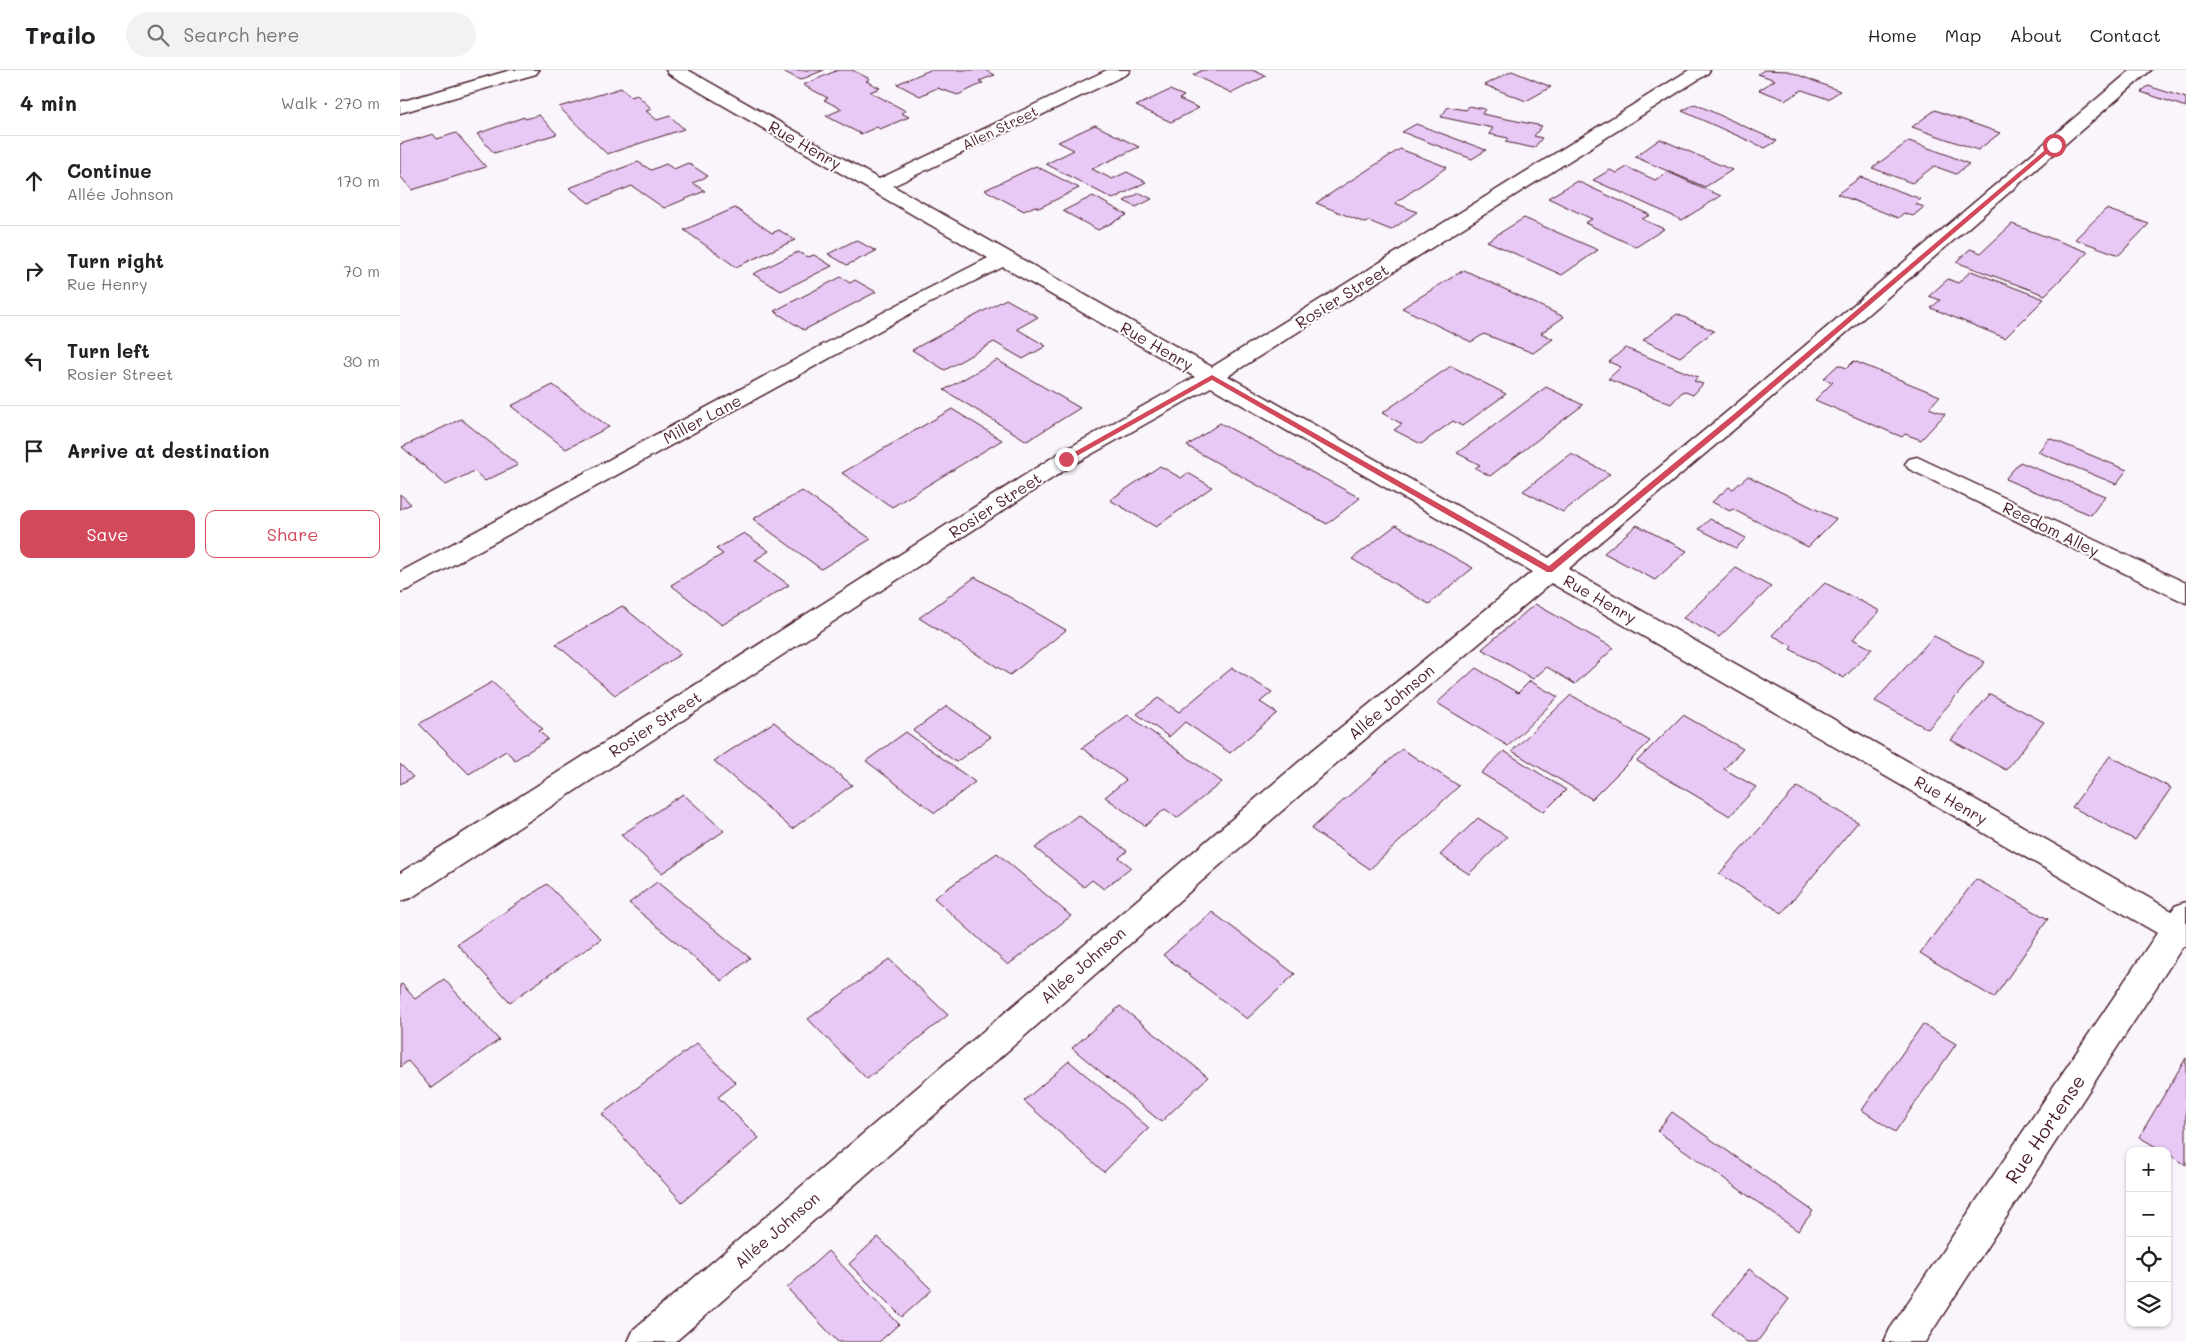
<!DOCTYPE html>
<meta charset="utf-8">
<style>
:root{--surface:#fff;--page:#f2f2f2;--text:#202124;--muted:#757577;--line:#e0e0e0;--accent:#d1495b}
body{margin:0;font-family:Mali,sans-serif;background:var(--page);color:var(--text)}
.controls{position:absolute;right:15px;bottom:15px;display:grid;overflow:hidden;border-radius:10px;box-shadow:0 1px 4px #0004}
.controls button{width:45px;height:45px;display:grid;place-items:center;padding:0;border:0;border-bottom:1px solid var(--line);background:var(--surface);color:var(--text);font:25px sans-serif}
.stop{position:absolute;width:15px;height:15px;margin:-11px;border:4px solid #d1495b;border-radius:50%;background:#fff}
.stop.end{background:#d1495b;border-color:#fff;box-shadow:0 1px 5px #0008}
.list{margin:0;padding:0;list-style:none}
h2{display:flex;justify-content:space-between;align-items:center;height:65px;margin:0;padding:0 20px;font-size:21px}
h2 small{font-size:16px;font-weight:400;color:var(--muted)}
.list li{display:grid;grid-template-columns:32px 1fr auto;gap:15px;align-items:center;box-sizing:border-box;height:90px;padding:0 20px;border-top:1px solid var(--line)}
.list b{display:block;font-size:19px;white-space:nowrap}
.list p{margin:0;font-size:16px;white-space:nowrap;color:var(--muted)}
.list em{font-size:16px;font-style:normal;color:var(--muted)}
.actions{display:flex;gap:10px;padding:15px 20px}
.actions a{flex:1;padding:11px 0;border:1px solid var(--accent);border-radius:10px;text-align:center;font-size:18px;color:var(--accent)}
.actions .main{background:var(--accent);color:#fff}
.icon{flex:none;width:28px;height:28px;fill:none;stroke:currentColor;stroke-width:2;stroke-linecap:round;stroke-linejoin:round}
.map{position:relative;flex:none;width:1786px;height:1272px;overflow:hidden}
header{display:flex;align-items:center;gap:30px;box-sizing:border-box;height:70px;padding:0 25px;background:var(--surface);border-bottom:1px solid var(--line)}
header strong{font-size:24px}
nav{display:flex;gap:28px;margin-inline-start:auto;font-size:18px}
.search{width:350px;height:45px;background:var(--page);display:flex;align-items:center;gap:12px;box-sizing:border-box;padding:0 18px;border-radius:28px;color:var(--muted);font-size:19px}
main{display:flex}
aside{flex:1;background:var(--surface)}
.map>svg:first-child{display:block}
.building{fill:#e8c8f5;stroke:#4a1f2b}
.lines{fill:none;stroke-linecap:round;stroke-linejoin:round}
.street-casing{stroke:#4a1f2b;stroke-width:3}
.street{fill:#fff;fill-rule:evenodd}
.route{fill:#d1495b}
.labels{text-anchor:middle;stroke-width:4;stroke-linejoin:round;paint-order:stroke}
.far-street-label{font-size:14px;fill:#4a1f2b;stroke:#fff}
.street-label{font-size:16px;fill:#4a1f2b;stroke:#fff}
.near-street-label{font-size:19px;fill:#4a1f2b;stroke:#fff}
</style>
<header>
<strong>Trailo</strong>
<div class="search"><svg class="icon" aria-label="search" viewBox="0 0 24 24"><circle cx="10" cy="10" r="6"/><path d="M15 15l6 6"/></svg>Search here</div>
<nav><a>Home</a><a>Map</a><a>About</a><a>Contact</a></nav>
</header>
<main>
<aside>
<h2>4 min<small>Walk · 270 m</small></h2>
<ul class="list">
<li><svg class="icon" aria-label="ahead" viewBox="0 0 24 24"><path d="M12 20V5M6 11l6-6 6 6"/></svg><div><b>Continue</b><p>Allée Johnson</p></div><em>170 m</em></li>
<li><svg class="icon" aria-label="right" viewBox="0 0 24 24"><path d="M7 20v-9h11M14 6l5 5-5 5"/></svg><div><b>Turn right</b><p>Rue Henry</p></div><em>70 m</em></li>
<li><svg class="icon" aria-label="left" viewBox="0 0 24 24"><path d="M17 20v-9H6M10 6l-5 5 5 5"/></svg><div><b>Turn left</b><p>Rosier Street</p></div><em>30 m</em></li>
<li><svg class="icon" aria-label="arrive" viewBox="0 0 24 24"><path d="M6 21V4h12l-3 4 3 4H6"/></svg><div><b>Arrive at destination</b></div></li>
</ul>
<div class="actions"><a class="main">Save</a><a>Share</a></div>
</aside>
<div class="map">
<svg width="1786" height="1272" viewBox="0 0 1786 1272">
<rect width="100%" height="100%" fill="#faf4fd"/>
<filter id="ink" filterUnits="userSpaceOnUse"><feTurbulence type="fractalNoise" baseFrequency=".02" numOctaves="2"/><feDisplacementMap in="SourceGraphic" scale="10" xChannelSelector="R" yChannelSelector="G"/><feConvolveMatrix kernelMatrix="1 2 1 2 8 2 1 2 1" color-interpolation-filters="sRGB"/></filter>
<g filter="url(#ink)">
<path class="building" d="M 381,0 L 424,0 L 400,10 Z
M 438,0 L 452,0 L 470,9 L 466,11 L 480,18 L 470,22 L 506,41 L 501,43 L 509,47 L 480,59 L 477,57 L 461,64 L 426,46 L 442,39 L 424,30 L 428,28 L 403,15 Z
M 530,0 L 585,0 L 595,5 L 579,11 L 583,13 L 558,25 L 537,18 L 520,26 L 497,14 Z
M 803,0 L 852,0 L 866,6 L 832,23 L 793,5 Z
M 1364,0 L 1388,1 L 1440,21 L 1428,29 L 1402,20 L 1386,30 L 1359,20 L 1375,10 L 1358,4 Z
M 1112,1 L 1151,17 L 1126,31 L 1085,15 Z
M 1748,16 L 1786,28 L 1786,37 L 1741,22 Z
M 221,18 L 231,27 L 237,25 L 252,39 L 246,41 L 257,50 L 270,46 L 284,59 L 207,84 L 159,37 Z
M 770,20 L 784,26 L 779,29 L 799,38 L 771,52 L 736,36 Z
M 1295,34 L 1377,71 L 1365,78 L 1282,41 Z
M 1069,36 L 1085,39 L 1082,44 L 1142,56 L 1134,66 L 1142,68 L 1134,78 L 1105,72 L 1108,68 L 1089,64 L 1093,58 L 1041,47 L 1048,37 L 1066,40 Z
M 1535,40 L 1600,63 L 1578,80 L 1512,57 Z
M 139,45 L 157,64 L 94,83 L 77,64 L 124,47 L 125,49 Z
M 1016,54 L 1086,80 L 1072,89 L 1002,62 Z
M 695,55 L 739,77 L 692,99 L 712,109 L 727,102 L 746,112 L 713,129 L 646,94 L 674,80 L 658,72 Z
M 56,63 L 86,97 L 12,120 L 0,106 L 0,74 L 33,64 L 37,69 Z
M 1260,69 L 1332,100 L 1305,117 L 1235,87 Z
M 1509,71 L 1548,85 L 1569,94 L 1556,104 L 1534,96 L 1512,113 L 1472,98 Z
M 1000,79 L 1047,97 L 995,133 L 1017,142 L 991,160 L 969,151 L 965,153 L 916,133 Z
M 238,92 L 251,100 L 266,94 L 274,99 L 288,93 L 308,106 L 293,113 L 305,121 L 264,138 L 232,116 L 189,133 L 169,118 Z
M 636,96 L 679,118 L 639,138 L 635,136 L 624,141 L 585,120 Z
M 1227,97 L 1255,110 L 1268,102 L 1321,126 L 1282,150 L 1193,110 L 1210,100 L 1217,103 Z
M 1461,107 L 1521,129 L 1516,134 L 1524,137 L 1513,146 L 1504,143 L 1498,148 L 1437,124 Z
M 1177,111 L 1250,145 L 1242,149 L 1264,159 L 1236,177 L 1185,153 L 1192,149 L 1148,128 Z
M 740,123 L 752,129 L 736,137 L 724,131 Z
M 693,126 L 727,145 L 698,160 L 663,141 Z
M 335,138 L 372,163 L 379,160 L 395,170 L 336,197 L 284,160 Z
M 1706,139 L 1749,154 L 1719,185 L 1675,169 Z
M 1124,148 L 1198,180 L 1162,205 L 1087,171 Z
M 1612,154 L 1688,182 L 1645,225 L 1556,192 L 1570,179 L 1581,183 Z
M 456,170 L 476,181 L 447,195 L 428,184 Z
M 398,182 L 408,187 L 414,185 L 432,196 L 381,221 L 353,204 Z
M 1064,200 L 1164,247 L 1141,263 L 1153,269 L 1133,283 L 1084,264 L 1071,272 L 1002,238 Z
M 1571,201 L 1644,229 L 1605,268 L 1531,238 L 1540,230 L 1529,226 L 1548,209 L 1558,213 Z
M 441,207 L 450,213 L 455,210 L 476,222 L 404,260 L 374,241 Z
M 606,229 L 638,247 L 617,259 L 646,276 L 623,289 L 594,272 L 545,300 L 512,280 Z
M 1277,244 L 1314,261 L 1280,287 L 1243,270 Z
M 1225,278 L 1298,307 L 1294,311 L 1303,314 L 1293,325 L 1283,321 L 1271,334 L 1208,309 L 1221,297 L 1209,292 Z
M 597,290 L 680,338 L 627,371 L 544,320 Z
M 1454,291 L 1540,326 L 1529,338 L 1545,344 L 1521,370 L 1505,364 L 1502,367 L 1415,330 L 1433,312 L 1423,309 L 1438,295 L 1447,298 Z
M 1051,296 L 1106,324 L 1062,356 L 1053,351 L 1021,374 L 994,360 L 1002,354 L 982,343 Z
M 153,315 L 209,357 L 166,379 L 111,336 Z
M 1146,317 L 1183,335 L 1090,406 L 1075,398 L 1080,395 L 1057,383 Z
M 552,339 L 602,370 L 492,437 L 442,403 Z
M 61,349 L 118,395 L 85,411 L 74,401 L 46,415 L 2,377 Z
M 820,353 L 960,428 L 927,454 L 787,376 Z
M 1649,368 L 1727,400 L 1716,414 L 1638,382 Z
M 1171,384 L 1210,404 L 1163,442 L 1123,421 Z
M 1620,392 L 1705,426 L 1691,445 L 1605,409 Z
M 760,396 L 781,408 L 788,403 L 812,417 L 756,457 L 710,430 Z
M 1348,406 L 1436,449 L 1408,477 L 1332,439 L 1330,441 L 1312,432 L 1329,417 L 1333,419 Z
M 402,421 L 471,469 L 421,499 L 353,449 Z
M 0,424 L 11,434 L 0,439 Z
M 1310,449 L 1346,468 L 1336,478 L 1299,459 Z
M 996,455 L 1073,498 L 1029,534 L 952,489 Z
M 1237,455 L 1287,481 L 1255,510 L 1204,483 Z
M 344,463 L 369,481 L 355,490 L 389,515 L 322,555 L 271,515 L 323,484 L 316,479 Z
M 1336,498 L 1371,517 L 1319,567 L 1283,548 Z
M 575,507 L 666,560 L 610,605 L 519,548 Z
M 1425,513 L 1480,541 L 1453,569 L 1472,579 L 1444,608 L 1390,579 L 1392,576 L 1372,565 Z
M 1135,534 L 1214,578 L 1175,614 L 1147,597 L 1133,609 L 1082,579 Z
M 222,536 L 281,584 L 215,625 L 156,574 Z
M 1534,566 L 1585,592 L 1528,659 L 1475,631 Z
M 832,598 L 872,622 L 860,632 L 877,643 L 830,683 L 785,652 L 769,667 L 737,644 L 758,628 L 779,642 Z
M 1076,598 L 1118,623 L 1130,611 L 1158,627 L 1108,676 L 1037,633 Z
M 92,612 L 143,659 L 139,661 L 148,669 L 115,690 L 106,681 L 69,704 L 19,654 Z
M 1590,624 L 1644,652 L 1606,700 L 1551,670 Z
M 1171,625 L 1250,671 L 1192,729 L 1112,681 Z
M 547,636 L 591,667 L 556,692 L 513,661 Z
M 728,645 L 822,712 L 777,748 L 765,739 L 745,756 L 705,727 L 726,710 L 682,678 Z
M 1283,645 L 1343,679 L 1324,699 L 1356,717 L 1330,746 L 1237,691 Z
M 374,652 L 452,715 L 392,759 L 314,691 Z
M 506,662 L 575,712 L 535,743 L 466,691 Z
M 1002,679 L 1059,716 L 970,799 L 911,759 Z
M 1104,681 L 1166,720 L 1144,742 L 1081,703 Z
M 1710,686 L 1771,718 L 1735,770 L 1672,737 Z
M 0,694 L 13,707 L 0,714 Z
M 1397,717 L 1458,752 L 1382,843 L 1319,804 Z
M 283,724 L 324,761 L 262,803 L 221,765 Z
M 678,745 L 727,781 L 719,788 L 731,797 L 704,819 L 692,810 L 684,817 L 635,778 Z
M 1078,748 L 1107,767 L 1069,804 L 1040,785 Z
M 597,783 L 671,846 L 608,895 L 534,828 Z
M 1576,809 L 1648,849 L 1594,928 L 1520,883 Z
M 257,812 L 350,888 L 322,911 L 229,833 Z
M 147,814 L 201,869 L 110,932 L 57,874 Z
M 812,842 L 895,904 L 847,949 L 763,885 Z
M 489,889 L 548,945 L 467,1009 L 408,949 Z
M 44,909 L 99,970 L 31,1018 L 8,991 L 0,997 L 0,915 L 2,914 L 15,929 Z
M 720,936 L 808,1007 L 761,1052 L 672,978 Z
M 1523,954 L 1556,974 L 1495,1062 L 1462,1040 Z
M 297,973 L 336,1013 L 318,1027 L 359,1068 L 282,1132 L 202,1044 Z
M 1786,988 L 1786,1095 L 1767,1083 L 1767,1081 L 1763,1081 L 1739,1067 Z
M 669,991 L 749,1058 L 704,1102 L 624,1031 Z
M 1272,1042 L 1413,1141 L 1398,1161 L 1257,1061 Z
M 478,1167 L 532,1220 L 502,1247 L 449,1194 Z
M 428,1181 L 499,1254 L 479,1272 L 438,1272 L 387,1218 Z
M 1349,1199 L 1389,1229 L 1357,1272 L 1347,1272 L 1313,1244 Z"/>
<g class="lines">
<defs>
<path id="street" d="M 111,0 L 139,0 L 136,4 L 0,43 L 0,32 Z
M 266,0 L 288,0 L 479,109 L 707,0 L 730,0 L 727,4 L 493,116 L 812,297 L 1289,0 L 1310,0 L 1307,4 L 828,306 L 1149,488 L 1328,341 L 1731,0 L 1751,0 L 1344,351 L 1168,499 L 1772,841 L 1775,836 L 1786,832 L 1786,877 L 1783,876 L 1525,1272 L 1484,1272 L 1490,1259 L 1757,863 L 1151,513 L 933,696 L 275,1272 L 228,1272 L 234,1259 L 913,680 L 1132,502 L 811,317 L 674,394 L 11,828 L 0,831 L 0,803 L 658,384 L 795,307 L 603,197 L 528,234 L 9,519 L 0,522 L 0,502 L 514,226 L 588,188 L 269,4 Z
M 1517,387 L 1786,513 L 1786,533 L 1509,399 L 1505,394 L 1509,389 Z"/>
</defs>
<use href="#street" class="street-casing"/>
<use href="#street" class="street"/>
</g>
</g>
<path class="route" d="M 1652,74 L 1657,75 L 1339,347 L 1152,502 L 1147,502 L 812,310 L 668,391 L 662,389 L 812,305 L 1149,496 L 1334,344 Z"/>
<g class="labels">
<g class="far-street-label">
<text transform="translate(600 58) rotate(-26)" y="5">Allen Street</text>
</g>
<g class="street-label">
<text transform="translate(405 75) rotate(30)" y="6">Rue Henry</text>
<text transform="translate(942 226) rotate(-32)" y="6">Rosier Street</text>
<text transform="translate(757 276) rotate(30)" y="6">Rue Henry</text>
<text transform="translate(302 349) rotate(-28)" y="6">Miller Lane</text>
<text transform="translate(595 435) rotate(-33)" y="6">Rosier Street</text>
<text transform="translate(1651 459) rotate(26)" y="6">Reedom Alley</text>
<text transform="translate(1200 529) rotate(30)" y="6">Rue Henry</text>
<text transform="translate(991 632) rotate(-40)" y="6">Allée Johnson</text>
<text transform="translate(255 654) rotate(-33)" y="6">Rosier Street</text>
<text transform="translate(1551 730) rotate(30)" y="6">Rue Henry</text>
<text transform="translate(683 895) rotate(-41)" y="6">Allée Johnson</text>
<text transform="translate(377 1160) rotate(-41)" y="6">Allée Johnson</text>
</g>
<g class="near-street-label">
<text transform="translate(1645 1059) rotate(-56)" y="7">Rue Hortense</text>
</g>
</g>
</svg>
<div class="controls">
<button>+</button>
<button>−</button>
<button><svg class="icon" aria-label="locate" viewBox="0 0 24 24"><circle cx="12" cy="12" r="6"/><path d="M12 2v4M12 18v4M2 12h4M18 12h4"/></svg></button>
<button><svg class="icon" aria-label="layers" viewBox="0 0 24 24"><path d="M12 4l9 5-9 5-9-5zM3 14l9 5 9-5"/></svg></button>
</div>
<div class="stop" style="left:1654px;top:75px"></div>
<div class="stop end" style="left:666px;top:389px"></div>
</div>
</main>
